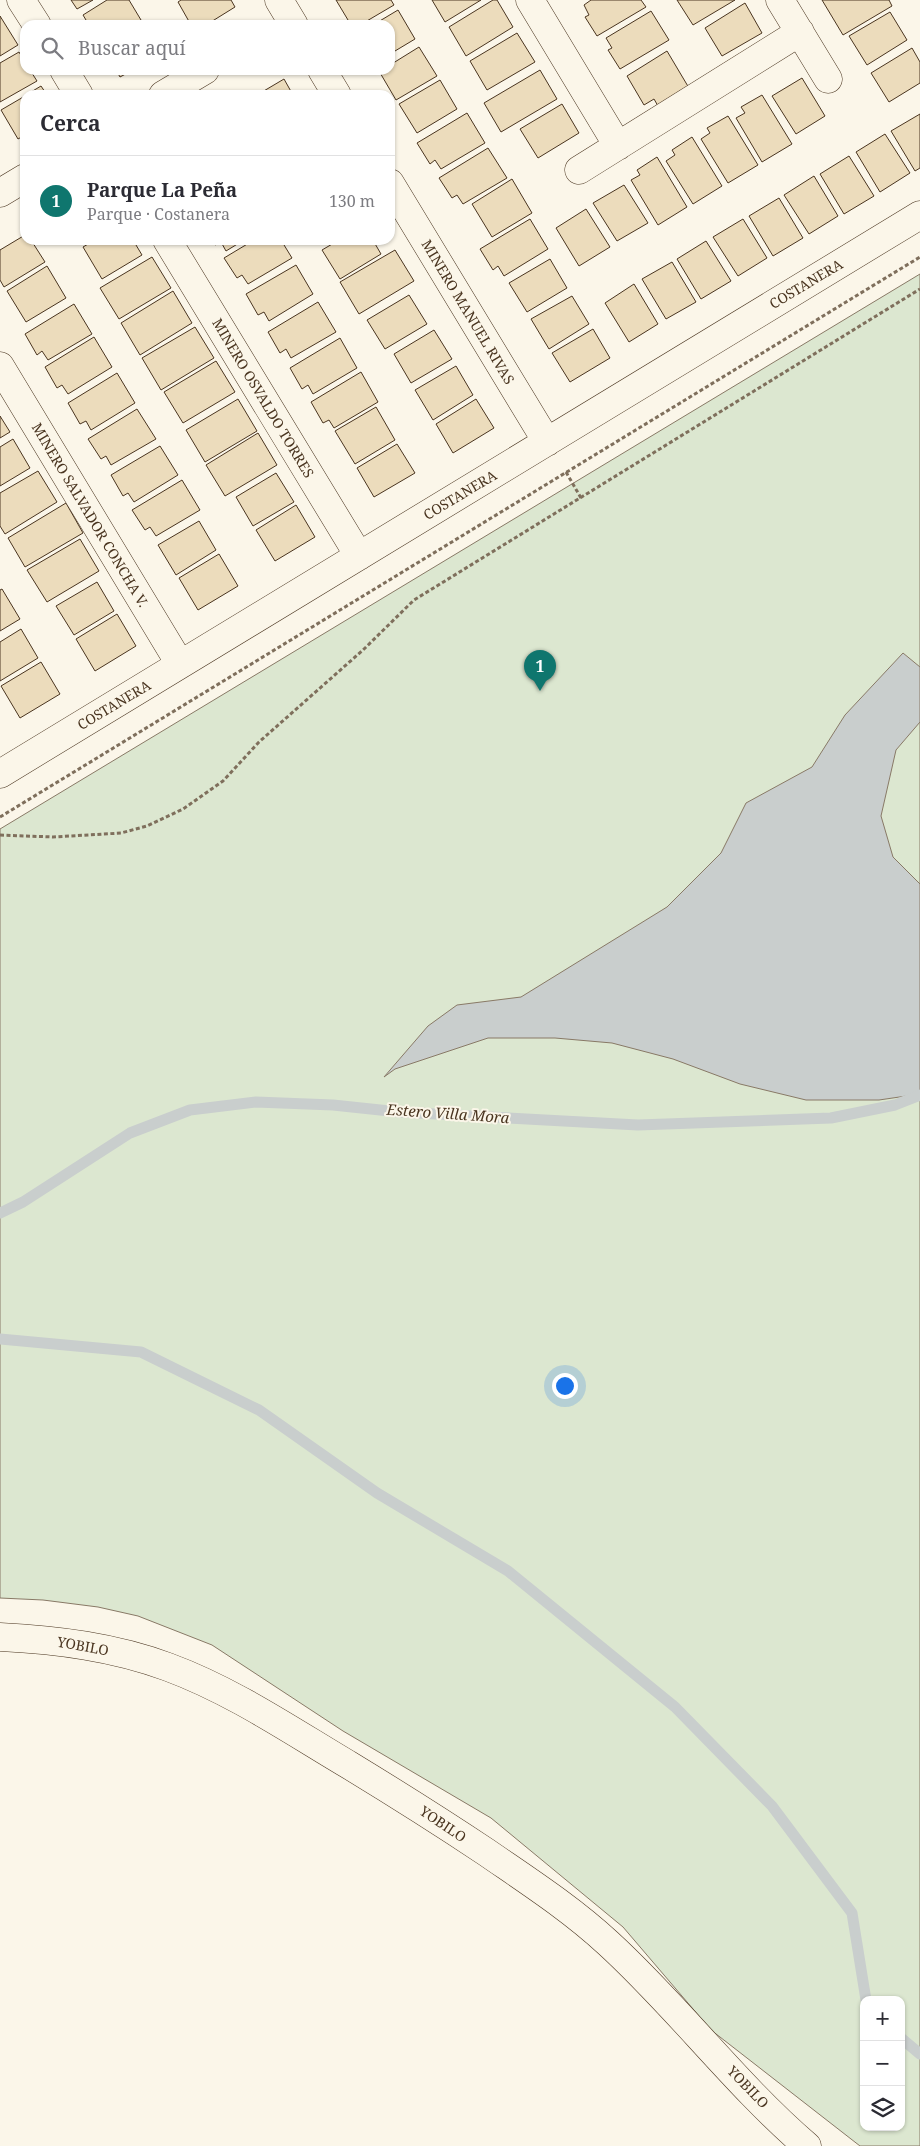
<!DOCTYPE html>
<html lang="es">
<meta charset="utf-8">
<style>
:root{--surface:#fff;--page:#f7f7f7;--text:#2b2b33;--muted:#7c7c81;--line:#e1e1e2;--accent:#0f766e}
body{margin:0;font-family:"Noto Serif",serif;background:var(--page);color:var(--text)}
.controls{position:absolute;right:15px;bottom:15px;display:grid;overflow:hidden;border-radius:10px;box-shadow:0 1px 4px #0004}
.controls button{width:45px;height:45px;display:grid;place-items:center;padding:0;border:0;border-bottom:1px solid var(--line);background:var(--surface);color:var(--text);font:25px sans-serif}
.you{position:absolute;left:564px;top:1385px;width:18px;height:18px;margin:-12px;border:4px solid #fff;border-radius:50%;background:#1a73e8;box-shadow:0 0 0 8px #1a73e833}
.badge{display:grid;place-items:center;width:32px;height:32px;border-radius:50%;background:var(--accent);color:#fff;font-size:16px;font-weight:700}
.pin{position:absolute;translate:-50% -41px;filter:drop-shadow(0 1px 2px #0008)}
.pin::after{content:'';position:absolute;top:26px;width:18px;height:15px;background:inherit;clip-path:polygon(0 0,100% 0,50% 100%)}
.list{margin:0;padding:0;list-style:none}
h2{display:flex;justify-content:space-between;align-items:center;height:65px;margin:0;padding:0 20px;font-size:21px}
h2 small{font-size:16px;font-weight:400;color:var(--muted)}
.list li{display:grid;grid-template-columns:32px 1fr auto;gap:15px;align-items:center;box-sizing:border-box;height:90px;padding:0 20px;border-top:1px solid var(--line)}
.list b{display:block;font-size:19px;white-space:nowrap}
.list p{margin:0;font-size:16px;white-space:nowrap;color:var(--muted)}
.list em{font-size:16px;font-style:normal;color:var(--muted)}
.icon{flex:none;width:28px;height:28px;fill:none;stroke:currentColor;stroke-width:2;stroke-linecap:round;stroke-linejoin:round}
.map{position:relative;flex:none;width:920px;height:2146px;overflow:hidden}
.search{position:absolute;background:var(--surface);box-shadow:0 1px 4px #0004;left:20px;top:20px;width:375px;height:55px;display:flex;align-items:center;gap:12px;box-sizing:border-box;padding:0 18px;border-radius:15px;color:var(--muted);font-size:19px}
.panel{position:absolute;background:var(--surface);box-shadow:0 1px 4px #0004;left:20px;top:90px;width:375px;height:155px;border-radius:15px}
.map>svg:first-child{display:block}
.green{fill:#dce7d0;stroke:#887966;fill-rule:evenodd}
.water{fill:#c9cecd;stroke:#887966}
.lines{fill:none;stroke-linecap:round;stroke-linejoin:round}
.stream{stroke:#c9cecd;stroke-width:11}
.building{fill:#ecdcbc;stroke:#4a3520}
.minor-casing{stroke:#4a3520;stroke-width:29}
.major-casing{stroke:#4a3520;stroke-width:29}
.path{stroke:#7f6f5c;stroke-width:3;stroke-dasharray:4 2.5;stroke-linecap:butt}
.minor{stroke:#fbf6e9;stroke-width:28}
.major{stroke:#fbf6e9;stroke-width:28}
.labels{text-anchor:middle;stroke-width:4;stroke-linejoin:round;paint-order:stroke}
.street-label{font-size:14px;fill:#4a3520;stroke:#fbf6e9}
.water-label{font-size:15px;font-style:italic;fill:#4a3520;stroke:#fbf6e9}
</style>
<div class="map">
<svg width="920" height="2146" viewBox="0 0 920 2146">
<rect width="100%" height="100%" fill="#fbf6e9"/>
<path class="green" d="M 920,274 L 920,2146 L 860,2146 L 711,2030 L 623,1927 L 491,1818 L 343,1731 L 212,1645 L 138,1616 L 98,1607 L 43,1600 L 0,1598 L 0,829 ZM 864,2000 L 901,2000 L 901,2127 L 864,2127 Z"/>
<path class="water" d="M 903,653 L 920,667 L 920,722 L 896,750 L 881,816 L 893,857 L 920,884 L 920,1094 L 879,1100 L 806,1100 L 740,1084 L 673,1059 L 612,1043 L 555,1038 L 488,1038 L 395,1069 L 384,1077 L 428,1026 L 457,1005 L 521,997 L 667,907 L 721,853 L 746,803 L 812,767 L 845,715 Z"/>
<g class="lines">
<path class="stream" d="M 0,1213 L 23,1202 L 130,1133 L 190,1110 L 256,1102 L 333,1105 L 399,1112 L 638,1125 L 831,1118 L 895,1105 L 920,1095
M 0,1339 L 141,1352 L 259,1410 L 377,1493 L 508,1571 L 675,1707 L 772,1806 L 852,1913 L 866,2000
M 901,2038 L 920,2054"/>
</g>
<path class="building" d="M 71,0 L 93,0 L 77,9 Z
M 107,0 L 129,0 L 141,20 L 132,25 L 89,25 L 83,15 Z
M 181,0 L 231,0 L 235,7 L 206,25 L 191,25 L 178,2 Z
M 336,0 L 391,0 L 394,5 L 360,25 L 351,25 Z
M 432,0 L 481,0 L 445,22 Z
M 493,0 L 497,0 L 513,27 L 466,56 L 449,27 Z
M 591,0 L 641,0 L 646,7 L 597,36 L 585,17 L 589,15 L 584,5 Z
M 677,0 L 735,0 L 693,25 Z
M 822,0 L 889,0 L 892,6 L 843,35 Z
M 745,3 L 762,33 L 722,56 L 705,28 Z
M 398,10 L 415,39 L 390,54 L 390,25 L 373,25 Z
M 651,11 L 669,40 L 620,69 L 608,50 L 612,48 L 606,38 Z
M 890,12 L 907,40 L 867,65 L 849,36 Z
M 0,16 L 18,45 L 0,56 Z
M 517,33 L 535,62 L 487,90 L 470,61 Z
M 419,47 L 437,76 L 396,100 L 379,71 L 390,70 L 390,65 Z
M 912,48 L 920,62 L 920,83 L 889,102 L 871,73 Z
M 667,51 L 689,88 L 658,106 L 654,99 L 644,105 L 627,76 Z
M 19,52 L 25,62 L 25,70 L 30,70 L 37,81 L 0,102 L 0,63 Z
M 116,70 L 133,70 L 120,77 Z
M 540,70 L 557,99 L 501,132 L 484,103 Z
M 802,78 L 825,116 L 796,134 L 772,96 Z
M 284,79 L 293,95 L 257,95 Z
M 440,80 L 457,109 L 417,133 L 399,104 Z
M 41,86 L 47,95 L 26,95 Z
M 762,95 L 792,144 L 762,162 L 736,118 L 745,113 L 741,107 Z
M 25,96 L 25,135 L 18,139 L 1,110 Z
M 562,104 L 579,133 L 538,158 L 520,129 Z
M 467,113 L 485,143 L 441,169 L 435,160 L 430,164 L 417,143 Z
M 920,114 L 920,168 L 915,171 L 891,131 Z
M 728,116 L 758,165 L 728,183 L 701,139 L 710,133 L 707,128 Z
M 885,134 L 910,173 L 880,192 L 856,152 Z
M 692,137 L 722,186 L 693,204 L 666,161 L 675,155 L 672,150 Z
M 488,148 L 507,178 L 463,204 L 457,195 L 452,198 L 439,178 Z
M 849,156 L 874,196 L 844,214 L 820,174 Z
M 657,157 L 687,207 L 658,225 L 631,180 L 640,175 L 637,170 Z
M 814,176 L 838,216 L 809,234 L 784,195 Z
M 512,179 L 532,213 L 492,237 L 472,204 Z
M 624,185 L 648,223 L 617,241 L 593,203 Z
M 779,198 L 803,238 L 773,256 L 749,216 Z
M 586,209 L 610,247 L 579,266 L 556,228 Z
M 530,219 L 548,249 L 504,276 L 498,266 L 493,270 L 480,249 Z
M 743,219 L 767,258 L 738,276 L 713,237 Z
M 25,235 L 25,240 L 31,240 L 45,262 L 4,287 L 0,280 L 0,250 Z
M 95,240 L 133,240 L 142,255 L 102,279 L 83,247 Z
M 212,240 L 244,240 L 226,251 L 221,242 L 215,245 Z
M 254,240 L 281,240 L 292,258 L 248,284 L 242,275 L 237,278 L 224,258 Z
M 339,240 L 378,240 L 374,242 L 381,254 L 340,279 L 322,250 Z
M 706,241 L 731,281 L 701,299 L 677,259 Z
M 395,250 L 414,281 L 359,314 L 340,282 Z
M 152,257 L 171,288 L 119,319 L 100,288 Z
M 550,259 L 567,288 L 527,312 L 509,283 Z
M 672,262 L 696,302 L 666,319 L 642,279 Z
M 296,265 L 313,294 L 269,321 L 264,312 L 258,315 L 246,294 Z
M 47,266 L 66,298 L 26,322 L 7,291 Z
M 634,284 L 658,324 L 629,342 L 605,303 Z
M 173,291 L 192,323 L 140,355 L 121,323 Z
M 409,295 L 427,324 L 385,349 L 367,320 Z
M 572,296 L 589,324 L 549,349 L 531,319 Z
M 318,302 L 336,332 L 291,358 L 286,349 L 280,353 L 268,332 Z
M 74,304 L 92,334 L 48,360 L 42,351 L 37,355 L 25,334 Z
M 195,327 L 214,358 L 161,390 L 142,358 Z
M 593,329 L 610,358 L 570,382 L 552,353 Z
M 434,330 L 452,359 L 411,383 L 394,354 Z
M 94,337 L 112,367 L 68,394 L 62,385 L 57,388 L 45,367 Z
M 340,338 L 357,368 L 313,394 L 308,385 L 302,389 L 290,368 Z
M 216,361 L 235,392 L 183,423 L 164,392 Z
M 456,366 L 473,395 L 433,420 L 415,390 Z
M 361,372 L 378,402 L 334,428 L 329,420 L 323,423 L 311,402 Z
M 117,373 L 135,403 L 91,430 L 86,421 L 80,424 L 68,403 Z
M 238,399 L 257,431 L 205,462 L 186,430 Z
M 476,399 L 494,428 L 453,453 L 436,424 Z
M 376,407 L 395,440 L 355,464 L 335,431 Z
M 137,409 L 156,439 L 111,465 L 106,456 L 101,459 L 88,439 Z
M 0,416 L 10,432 L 0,438 Z
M 258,433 L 277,465 L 225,496 L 206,465 Z
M 13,439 L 30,468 L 0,486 L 0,447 Z
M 397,444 L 415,473 L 374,497 L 357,468 Z
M 160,446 L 178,475 L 134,502 L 128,493 L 123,496 L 111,475 Z
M 38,471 L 57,502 L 5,534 L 0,526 L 0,493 Z
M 276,473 L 294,502 L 253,526 L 236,497 Z
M 182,480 L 200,510 L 156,536 L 150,527 L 145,530 L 132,510 Z
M 66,503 L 83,533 L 25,567 L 8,538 Z
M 296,505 L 315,537 L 275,561 L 256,530 Z
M 199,521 L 216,550 L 176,575 L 158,545 Z
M 80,539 L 99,571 L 47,602 L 27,570 Z
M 219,554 L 238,586 L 198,610 L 179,578 Z
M 97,582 L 114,611 L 74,635 L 56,606 Z
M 2,589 L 20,619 L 0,631 L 0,590 Z
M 117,614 L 136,646 L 95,671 L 76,639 Z
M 21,629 L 38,658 L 0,681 L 0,642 Z
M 41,662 L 60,694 L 20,718 L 1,686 Z"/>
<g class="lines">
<defs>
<path id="minor" d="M 21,0 L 37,25
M 279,0 L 294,25
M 530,0 L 618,146
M 780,0 L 828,79
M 64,70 L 79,95
M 322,70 L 337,95
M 163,95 L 205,70
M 579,170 L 800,32
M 390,183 L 547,442
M 0,193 L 25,178
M 167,240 L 359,556
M 0,366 L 180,664
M 0,774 L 920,215"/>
<path id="major" d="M 0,1637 C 58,1640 114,1647 168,1667 C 233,1691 290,1730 349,1765 C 395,1793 441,1822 486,1852 C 528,1881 570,1908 608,1943 C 677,2006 736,2085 807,2146"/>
</defs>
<use href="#minor" class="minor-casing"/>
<use href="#major" class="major-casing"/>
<path class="path" d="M 566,472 L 581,498
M 0,817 L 920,257
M 0,835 L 53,837 L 121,833 L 147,826 L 183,809 L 223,781 L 259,742 L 363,650 L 414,600 L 920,289"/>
<use href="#minor" class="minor"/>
<use href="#major" class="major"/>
</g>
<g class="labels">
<g class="street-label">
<text transform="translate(806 284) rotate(-31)" y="5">COSTANERA</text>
<text transform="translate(468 312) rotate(59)" y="5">MINERO MANUEL RIVAS</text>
<text transform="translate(263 398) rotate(59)" y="5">MINERO OSVALDO TORRES</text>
<text transform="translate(460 495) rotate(-31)" y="5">COSTANERA</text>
<text transform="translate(90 515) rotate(59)" y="5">MINERO SALVADOR CONCHA V.</text>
<text transform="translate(114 705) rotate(-31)" y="5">COSTANERA</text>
<text transform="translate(83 1646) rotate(10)" y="5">YOBILO</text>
<text transform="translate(443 1824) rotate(34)" y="5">YOBILO</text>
<text transform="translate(748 2087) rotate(46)" y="5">YOBILO</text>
</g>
<g class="water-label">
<text transform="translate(448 1114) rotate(4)" y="5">Estero Villa Mora</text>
</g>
</g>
</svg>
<div class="controls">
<button>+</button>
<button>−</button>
<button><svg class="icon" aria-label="layers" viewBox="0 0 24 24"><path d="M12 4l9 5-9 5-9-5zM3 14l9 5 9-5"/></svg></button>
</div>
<div class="you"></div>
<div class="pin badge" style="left:540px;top:691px">1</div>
<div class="search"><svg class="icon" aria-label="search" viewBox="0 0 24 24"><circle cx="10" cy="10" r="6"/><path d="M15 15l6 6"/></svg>Buscar aquí</div>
<section class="panel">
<h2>Cerca<small></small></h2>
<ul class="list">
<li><span class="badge">1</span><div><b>Parque La Peña</b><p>Parque · Costanera</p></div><em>130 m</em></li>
</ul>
</section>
</div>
